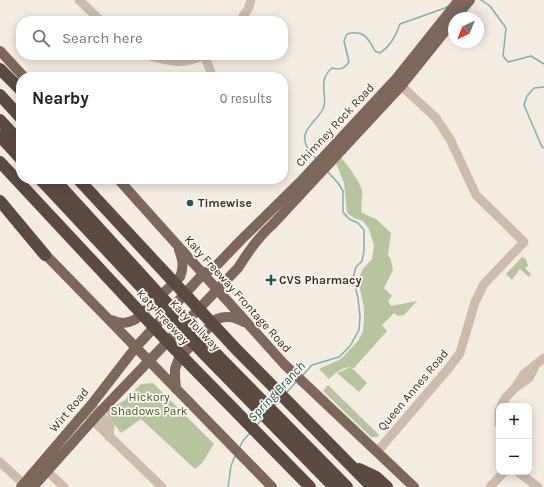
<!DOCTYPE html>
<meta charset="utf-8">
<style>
:root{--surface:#fff;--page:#f2f2f2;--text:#202124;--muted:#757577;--line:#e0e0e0}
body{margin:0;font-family:Karla,sans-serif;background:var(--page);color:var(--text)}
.controls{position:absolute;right:12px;bottom:12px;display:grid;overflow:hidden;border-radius:8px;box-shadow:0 2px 10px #0003}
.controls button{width:36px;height:36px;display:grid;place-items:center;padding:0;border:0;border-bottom:1px solid var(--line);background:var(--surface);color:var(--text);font:20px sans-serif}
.compass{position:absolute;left:448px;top:12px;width:36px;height:36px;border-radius:50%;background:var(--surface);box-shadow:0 2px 10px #0003;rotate:223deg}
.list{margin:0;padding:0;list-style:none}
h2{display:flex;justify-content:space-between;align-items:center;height:52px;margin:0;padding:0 16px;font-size:17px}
h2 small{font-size:13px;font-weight:400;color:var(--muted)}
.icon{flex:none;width:22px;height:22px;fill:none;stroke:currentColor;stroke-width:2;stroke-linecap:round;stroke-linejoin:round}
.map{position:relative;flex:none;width:544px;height:487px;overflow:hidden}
.search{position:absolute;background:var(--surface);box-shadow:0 2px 10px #0003;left:16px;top:16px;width:272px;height:44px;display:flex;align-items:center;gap:10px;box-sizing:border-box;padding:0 14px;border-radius:16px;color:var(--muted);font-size:15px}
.panel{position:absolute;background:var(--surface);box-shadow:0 2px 10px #0003;left:16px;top:72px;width:272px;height:112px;border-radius:16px}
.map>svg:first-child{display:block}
.green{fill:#b8c4a0}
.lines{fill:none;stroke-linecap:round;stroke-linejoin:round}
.stream{stroke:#7fb0b2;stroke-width:1.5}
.minor{stroke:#cdbbac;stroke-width:9}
.major{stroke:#7d675c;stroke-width:10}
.highway{stroke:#5c4a42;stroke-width:12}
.poi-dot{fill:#1f5a5e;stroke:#fbf5ee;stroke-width:1.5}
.labels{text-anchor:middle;stroke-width:3.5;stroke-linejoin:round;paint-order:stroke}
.street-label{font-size:12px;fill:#3b302b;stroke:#fbf5ee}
.poi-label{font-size:12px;font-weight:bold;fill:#3b302b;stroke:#fbf5ee;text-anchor:start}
.park-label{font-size:12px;fill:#4a5a2e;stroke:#fbf5ee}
.water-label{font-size:13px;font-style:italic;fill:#1f5a5e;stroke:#fbf5ee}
</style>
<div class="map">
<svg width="544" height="487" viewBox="0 0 544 487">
<rect width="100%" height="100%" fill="#f4ebe1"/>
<path class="green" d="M 341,158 C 347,164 361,183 362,191 C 363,199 360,205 362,213 L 376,219 L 391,233 L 388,255 L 391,260 L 393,270 L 384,288 L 392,296 L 388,301 L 391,306 L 417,301 L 404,315 L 398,316 L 394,313 L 382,325 L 387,331 L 354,368 C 345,365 335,373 329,379 L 319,369 L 341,359 L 358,341 L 363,331 L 364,320 L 364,308 L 358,279 L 363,269 L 372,259 L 374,245 L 369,229 L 363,221 L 354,218 L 347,213 L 344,183 L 336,163 Z
M 522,257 L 526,259 L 528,266 L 525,268 L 531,274 L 529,277 L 520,269 L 512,280 L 506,274 Z
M 351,367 L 367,383 L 359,392 L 337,373 Z
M 153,383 L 214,444 L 202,463 L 195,469 L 141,419 L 121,433 L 106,413 L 108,410 L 125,400 L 141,384 Z
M 328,385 L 379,435 L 377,437 L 371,437 L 323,391 Z"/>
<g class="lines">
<path class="stream" d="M 481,0 L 490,6 L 506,28 L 503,56 L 508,62 L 531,56 L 544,64
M 544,87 L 534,88 L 527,96 L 524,105 L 542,147 L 544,148
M 317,160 C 311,154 303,144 305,135 C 307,125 318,119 323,109 C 329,97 316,81 332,68 C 340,70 344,69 349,62 L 344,41 L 347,34 C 364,29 368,38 375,51 L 380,53 C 391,46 396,36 400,24 L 445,8 L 448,6
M 303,375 L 312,365 L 339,357 L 350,346 L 359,330 L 360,316 L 358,298 L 353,278 L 356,267 L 362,261 L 364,251 L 364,230 L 358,223 L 349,219 L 343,212 L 343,191 L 338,183 L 327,171
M 286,393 L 297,381
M 274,406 L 280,400
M 257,425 L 262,419
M 240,447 L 242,442 L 250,433
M 228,487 L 231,466 L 235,456"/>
<path class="minor" d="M 79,0 L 101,21
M 240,21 L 248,9 L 251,0
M 147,55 C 169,61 182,66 204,55
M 204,55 L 213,77
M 517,385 L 524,374 L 544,358
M 91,405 L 110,425 L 109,437
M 501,406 L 506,397 L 516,387 L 529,378 L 536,364
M 499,410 L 499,424
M 85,413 L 162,487
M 377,452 L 448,369 L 460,353 L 475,302 L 484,284 L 524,242 L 476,195 L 450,139 L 436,118 L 396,81
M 0,462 L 27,487
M 47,471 L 64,487
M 518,472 L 538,487
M 490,487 L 504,472"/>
<path class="major" d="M 455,18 L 470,0
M 0,51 L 24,77
M 118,179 L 284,364 L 414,487
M 41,250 L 272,487
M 111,320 C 121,324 126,324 136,319 L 180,277 C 184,267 183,260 179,250
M 176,389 L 175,377 L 175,369 L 179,358 L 217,319 C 227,315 234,317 244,322
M 21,487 L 91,405 L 136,347 L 203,274 L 215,267 L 241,240 L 303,179 L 395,80 L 459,0
M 33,487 L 99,413 L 238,268 C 248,252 258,237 272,225 L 401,86 L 454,20"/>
<path class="highway" d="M 0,69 L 21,90
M 0,95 L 21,118
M 0,120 L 21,143
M 0,136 L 21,159
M 0,162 L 166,340 L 310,487
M 40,179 L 203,353 L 334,487
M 54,179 L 177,314 L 347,487
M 78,179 L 235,348 L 372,487
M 0,201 L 45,255
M 359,469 L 376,477 L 387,487"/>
</g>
<g class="poi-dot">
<circle cx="190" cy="203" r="4"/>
<path d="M269 274h4v4h4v4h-4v4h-4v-4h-4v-4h4z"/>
</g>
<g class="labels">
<g class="street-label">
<text transform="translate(335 125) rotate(-47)" y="4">Chimney Rock Road</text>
<text transform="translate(238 294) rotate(48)" y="4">Katy Freeway Frontage Road</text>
<text transform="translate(163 317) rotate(47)" y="4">Katy Freeway</text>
<text transform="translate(195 325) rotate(46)" y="4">Katy Tollway</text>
<text transform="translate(413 390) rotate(-50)" y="4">Queen Annes Road</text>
<text transform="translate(69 410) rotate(-50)" y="4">Wirt Road</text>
</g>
<g class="poi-label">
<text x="198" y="207">Timewise</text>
<text x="279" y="284">CVS Pharmacy</text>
</g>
<g class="park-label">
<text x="149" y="401">Hickory<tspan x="149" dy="14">Shadows Park</tspan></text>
</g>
<g class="water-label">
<text transform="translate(276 391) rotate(-47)" y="5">Spring Branch</text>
</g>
</g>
</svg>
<div class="controls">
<button>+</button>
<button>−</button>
</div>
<svg class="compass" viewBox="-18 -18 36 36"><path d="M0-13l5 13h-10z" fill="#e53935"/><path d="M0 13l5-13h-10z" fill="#757577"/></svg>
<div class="search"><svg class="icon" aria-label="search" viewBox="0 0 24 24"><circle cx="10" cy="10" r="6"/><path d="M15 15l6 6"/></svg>Search here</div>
<section class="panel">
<h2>Nearby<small>0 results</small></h2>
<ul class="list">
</ul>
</section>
</div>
